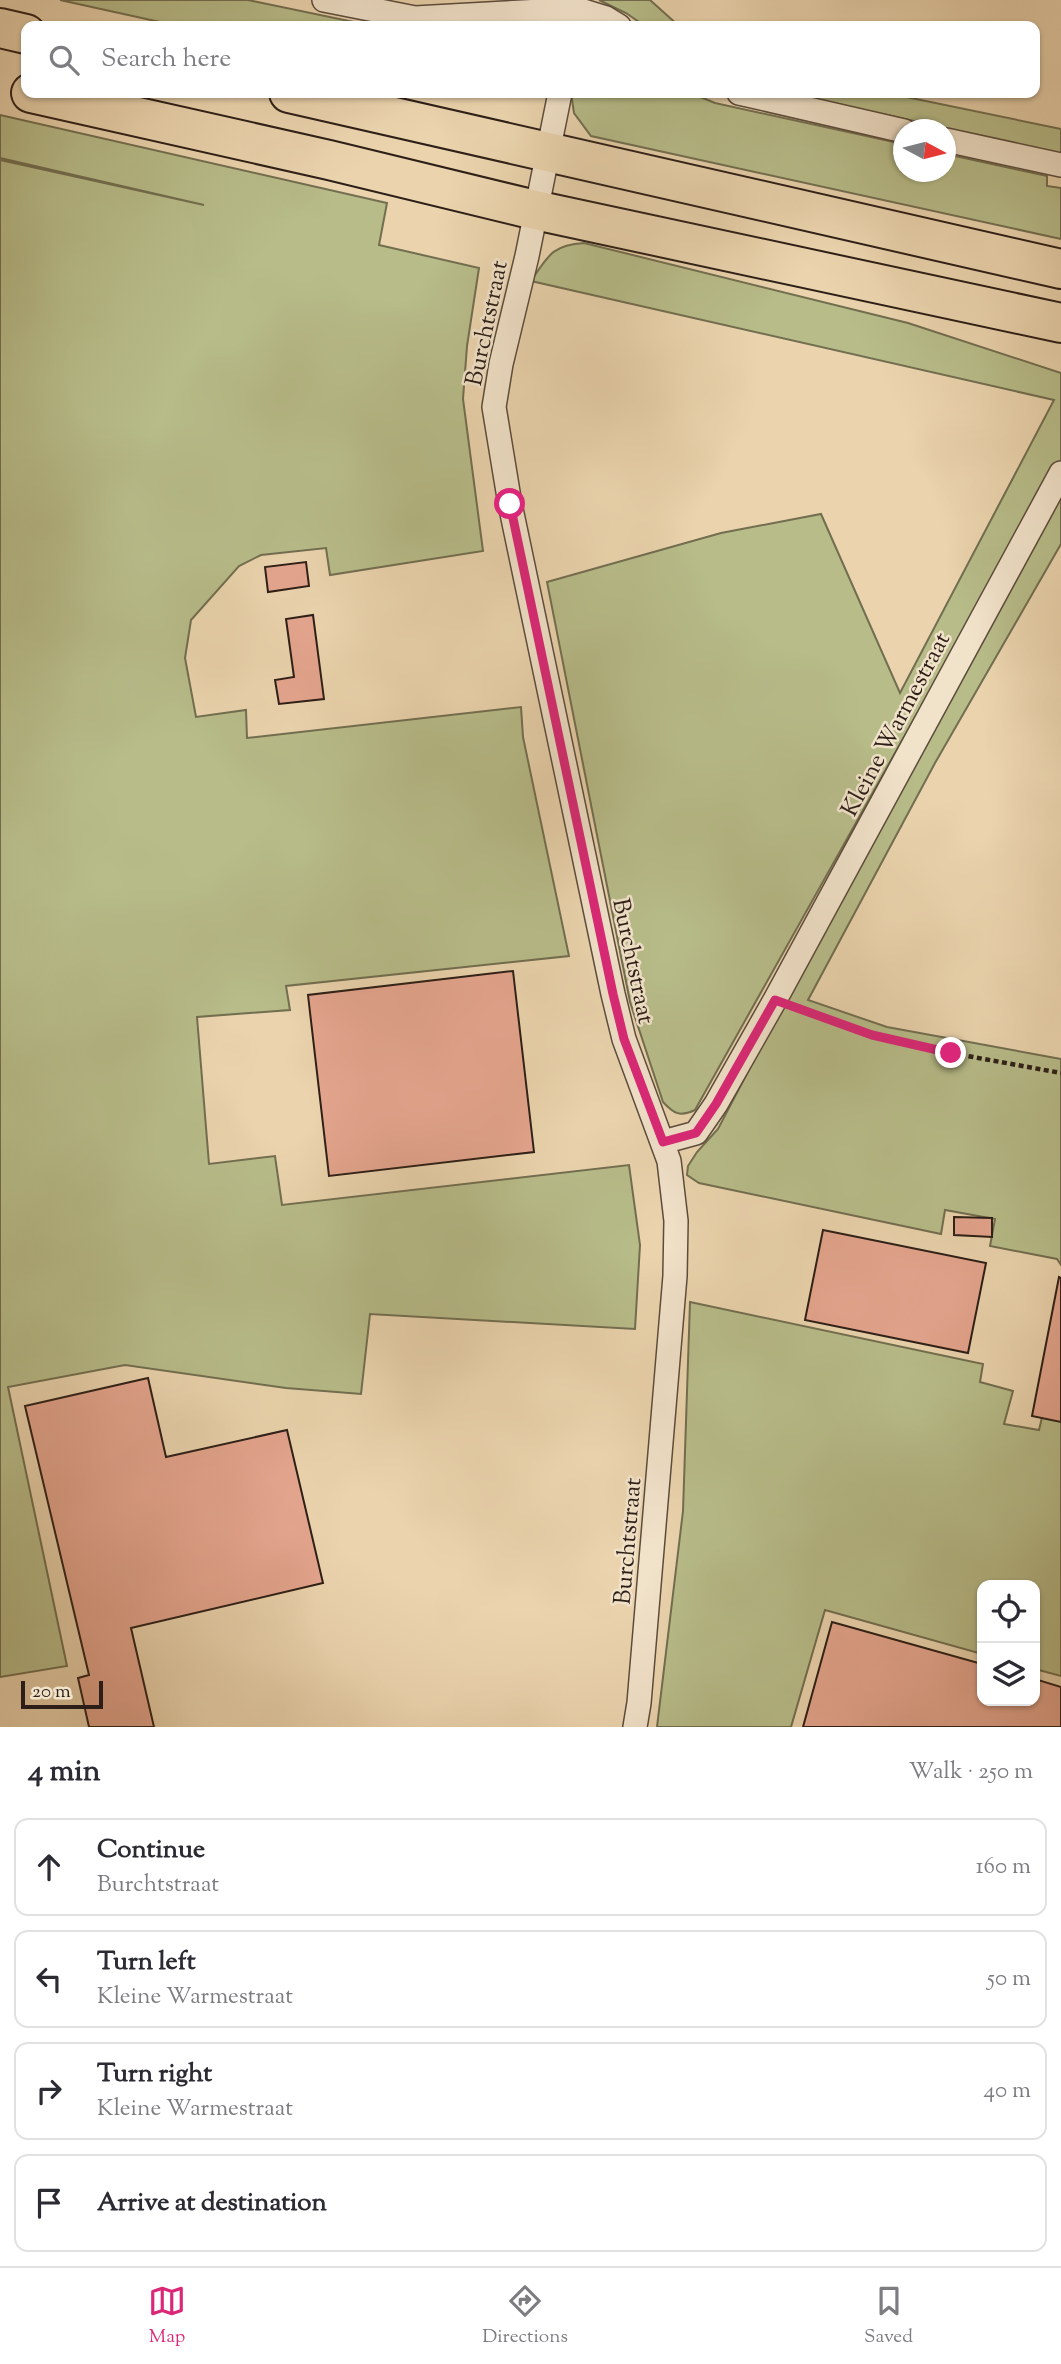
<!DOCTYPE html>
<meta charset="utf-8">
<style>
:root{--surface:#fff;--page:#f7f7f7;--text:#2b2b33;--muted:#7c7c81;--line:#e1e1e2;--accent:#db2777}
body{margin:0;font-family:"Sorts Mill Goudy",serif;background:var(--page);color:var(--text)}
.controls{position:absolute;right:21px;bottom:21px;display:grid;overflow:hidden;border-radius:14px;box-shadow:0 2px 5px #0004}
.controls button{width:63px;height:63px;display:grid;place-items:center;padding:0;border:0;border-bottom:2px solid var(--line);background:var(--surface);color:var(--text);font:35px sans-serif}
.compass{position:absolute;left:893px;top:119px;width:63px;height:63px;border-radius:50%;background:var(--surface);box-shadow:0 2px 5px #0004;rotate:97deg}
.scale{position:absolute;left:21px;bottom:18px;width:82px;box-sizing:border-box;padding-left:7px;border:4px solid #2d1f17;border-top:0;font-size:19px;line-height:24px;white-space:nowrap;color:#2d1f17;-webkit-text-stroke:5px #f1e2ca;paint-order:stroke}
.stop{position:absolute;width:21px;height:21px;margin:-16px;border:5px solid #db2777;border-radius:50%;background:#fff}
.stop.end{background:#db2777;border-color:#fff;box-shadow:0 2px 7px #0008}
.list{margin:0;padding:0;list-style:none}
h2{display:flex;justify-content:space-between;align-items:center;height:91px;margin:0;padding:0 28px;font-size:30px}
h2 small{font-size:23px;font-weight:400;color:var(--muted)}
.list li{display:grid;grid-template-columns:46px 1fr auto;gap:21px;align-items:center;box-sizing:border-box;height:98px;margin:0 14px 14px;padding:0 14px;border:2px solid var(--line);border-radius:14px}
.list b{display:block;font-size:26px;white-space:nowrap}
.list p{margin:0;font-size:23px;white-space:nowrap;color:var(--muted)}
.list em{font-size:23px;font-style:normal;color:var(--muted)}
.icon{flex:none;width:38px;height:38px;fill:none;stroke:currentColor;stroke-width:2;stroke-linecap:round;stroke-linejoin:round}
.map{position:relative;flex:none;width:1061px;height:1727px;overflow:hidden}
.search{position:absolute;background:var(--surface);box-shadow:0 2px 5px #0004;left:21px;right:21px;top:21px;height:77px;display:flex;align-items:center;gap:18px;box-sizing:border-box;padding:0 24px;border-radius:14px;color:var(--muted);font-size:26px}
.sheet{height:539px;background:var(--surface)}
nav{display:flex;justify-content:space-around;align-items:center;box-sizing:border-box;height:98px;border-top:2px solid var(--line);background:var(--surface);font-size:19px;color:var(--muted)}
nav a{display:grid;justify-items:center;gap:4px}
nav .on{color:var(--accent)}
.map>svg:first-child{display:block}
.green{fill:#b7bc89;stroke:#726e50;stroke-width:2}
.building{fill:#e4a58e;stroke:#2d1f17;stroke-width:2}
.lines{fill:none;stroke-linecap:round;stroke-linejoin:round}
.street-casing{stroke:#5c4c3c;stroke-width:26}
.highway-casing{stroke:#2d1f17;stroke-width:42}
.path{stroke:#2d1f17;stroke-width:4.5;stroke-dasharray:5 3.5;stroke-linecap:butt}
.street{stroke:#f1e2ca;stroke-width:23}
.highway{stroke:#ead3ad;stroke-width:38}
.route{stroke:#db2777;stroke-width:9}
.labels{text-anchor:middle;stroke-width:5;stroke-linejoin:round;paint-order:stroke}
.street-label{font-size:24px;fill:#2d1f17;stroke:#f1e2ca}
</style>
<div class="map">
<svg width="1061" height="1727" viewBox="0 0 1061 1727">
<rect width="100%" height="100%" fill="#ead3ad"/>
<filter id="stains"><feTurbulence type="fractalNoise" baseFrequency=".00286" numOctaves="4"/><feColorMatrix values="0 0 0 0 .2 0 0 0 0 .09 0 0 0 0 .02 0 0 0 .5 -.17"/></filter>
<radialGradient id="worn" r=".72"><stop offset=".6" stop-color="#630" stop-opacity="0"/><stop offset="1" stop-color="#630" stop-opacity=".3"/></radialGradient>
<path class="green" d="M 60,0 L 248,0 L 373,26 L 178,26 Z
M 599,0 L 650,0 L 679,26 L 645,26 L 626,13 Z
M 571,93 L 691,93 L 715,103 L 903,144 L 904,172 L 946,172 L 946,154 L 1047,176 L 1047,186 L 1061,188 L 1061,239 L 591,136 L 574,113 Z
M 788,93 L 887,93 L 1061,129 L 1061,154 Z
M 0,115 L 387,203 L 379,245 L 479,268 L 467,346 L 463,399 L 483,551 L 330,575 L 326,548 L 261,555 L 239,566 L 191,620 L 185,658 L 196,717 L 246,710 L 247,738 L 521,707 L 523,737 L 569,956 L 286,986 L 290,1010 L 197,1017 L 209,1164 L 275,1156 L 282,1205 L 629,1165 L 640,1245 L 635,1329 L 370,1314 L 361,1394 L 286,1388 L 125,1365 L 8,1387 L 67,1666 L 0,1677 L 0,160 L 204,205 L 0,158 Z
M 584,243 L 908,323 L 1061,373 L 1061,544 L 935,763 L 808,1000 L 887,1027 L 1061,1059 L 1061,1265 L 1057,1259 L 990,1246 L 995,1219 L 945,1210 L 941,1234 L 699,1183 L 687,1175 L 688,1166 L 697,1152 L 718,1129 L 764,1041 L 936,680 L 695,1110 C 680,1117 674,1114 663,1102 L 630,1002 L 547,582 L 721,533 L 821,514 L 900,693 L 1054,400 L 531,281 C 548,256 552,245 584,243 Z
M 690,1302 L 983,1364 L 980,1382 L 1013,1391 L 1004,1424 L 1039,1430 L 1061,1337 L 1061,1676 L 1035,1669 L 1035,1585 L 982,1585 L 982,1654 L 825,1610 L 791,1727 L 657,1727 L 683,1511 Z"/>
<path class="building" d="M 306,562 L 309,586 L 268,592 L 265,567 Z
M 313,615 L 324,699 L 279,704 L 275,680 L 294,677 L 286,619 Z
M 513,971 L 534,1152 L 329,1176 L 308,995 Z
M 954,1217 L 992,1218 L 992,1237 L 954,1235 Z
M 823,1230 L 986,1263 L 968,1353 L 805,1320 Z
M 1059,1277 L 1061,1278 L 1061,1422 L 1032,1416 Z
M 148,1378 L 166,1457 L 287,1430 L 323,1583 L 131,1628 L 154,1727 L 89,1727 L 78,1678 L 89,1675 L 25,1406 Z
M 832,1622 L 982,1664 L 982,1701 L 1035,1701 L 1035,1679 L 1061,1687 L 1061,1727 L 803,1727 Z"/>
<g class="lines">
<defs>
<path id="street" d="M 324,0 L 415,18 L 577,9 L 573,26
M 577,9 L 606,18 L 619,26
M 560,93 L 527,256 L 501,364 L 494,407 L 510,504 L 613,994 L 624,1039 L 669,1161 L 676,1221 L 675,1276 L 639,1703 L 635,1727
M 739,93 L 904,131
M 946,140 L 1061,165
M 663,1142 L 696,1133 L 716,1104 L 775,1000 L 1061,473"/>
<path id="highway" d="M 0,28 L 26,34
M 31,93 L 329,160 L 535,210 L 1061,323
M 289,93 L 1061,269"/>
</defs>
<use href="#street" class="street-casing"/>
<use href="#highway" class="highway-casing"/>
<path class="path" d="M 797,1008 L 872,1035 L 951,1053 L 1061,1073"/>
<use href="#street" class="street"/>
<use href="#highway" class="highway"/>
</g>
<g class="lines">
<path class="route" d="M 510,504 L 613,994 L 624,1039 L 663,1142 L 696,1133 L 716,1104 L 775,1000 L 872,1035 L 951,1053"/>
</g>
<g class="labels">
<g class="street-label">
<text transform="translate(486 323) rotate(-78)" y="8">Burchtstraat</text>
<text transform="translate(895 724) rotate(-62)" y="8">Kleine Warmestraat</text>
<text transform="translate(634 961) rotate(78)" y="8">Burchtstraat</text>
<text transform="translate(627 1541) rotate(-85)" y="8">Burchtstraat</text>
</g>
</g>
<rect width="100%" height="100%" filter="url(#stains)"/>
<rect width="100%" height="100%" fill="url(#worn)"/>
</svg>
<div class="controls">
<button><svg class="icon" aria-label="locate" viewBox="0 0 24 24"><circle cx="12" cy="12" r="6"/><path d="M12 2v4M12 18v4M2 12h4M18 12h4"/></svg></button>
<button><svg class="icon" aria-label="layers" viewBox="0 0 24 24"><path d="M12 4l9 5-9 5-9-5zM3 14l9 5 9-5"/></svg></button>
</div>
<svg class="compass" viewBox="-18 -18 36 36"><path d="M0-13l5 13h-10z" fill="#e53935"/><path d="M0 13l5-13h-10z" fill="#7c7c81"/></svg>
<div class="scale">20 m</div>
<div class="stop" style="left:510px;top:504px"></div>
<div class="stop end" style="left:951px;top:1053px"></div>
<div class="search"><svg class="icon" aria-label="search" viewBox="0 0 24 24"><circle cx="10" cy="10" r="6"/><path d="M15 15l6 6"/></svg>Search here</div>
</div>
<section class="sheet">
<h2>4 min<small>Walk · 250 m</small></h2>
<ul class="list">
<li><svg class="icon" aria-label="ahead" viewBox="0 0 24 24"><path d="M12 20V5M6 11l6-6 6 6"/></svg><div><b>Continue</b><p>Burchtstraat</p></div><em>160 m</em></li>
<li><svg class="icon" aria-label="left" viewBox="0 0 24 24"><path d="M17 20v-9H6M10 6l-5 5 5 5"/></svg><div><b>Turn left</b><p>Kleine Warmestraat</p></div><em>50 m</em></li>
<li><svg class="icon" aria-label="right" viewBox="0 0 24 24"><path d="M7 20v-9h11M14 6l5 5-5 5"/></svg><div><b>Turn right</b><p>Kleine Warmestraat</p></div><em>40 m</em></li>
<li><svg class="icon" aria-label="arrive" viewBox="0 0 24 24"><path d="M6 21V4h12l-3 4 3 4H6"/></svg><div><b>Arrive at destination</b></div></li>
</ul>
</section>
<nav>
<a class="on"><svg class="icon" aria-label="map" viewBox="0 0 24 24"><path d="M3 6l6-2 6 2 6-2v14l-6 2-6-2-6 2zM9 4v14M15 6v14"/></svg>Map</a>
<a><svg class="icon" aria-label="directions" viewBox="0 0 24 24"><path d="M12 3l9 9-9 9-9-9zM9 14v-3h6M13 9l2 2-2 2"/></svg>Directions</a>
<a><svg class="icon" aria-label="saved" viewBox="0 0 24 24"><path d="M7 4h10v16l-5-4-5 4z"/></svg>Saved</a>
</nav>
